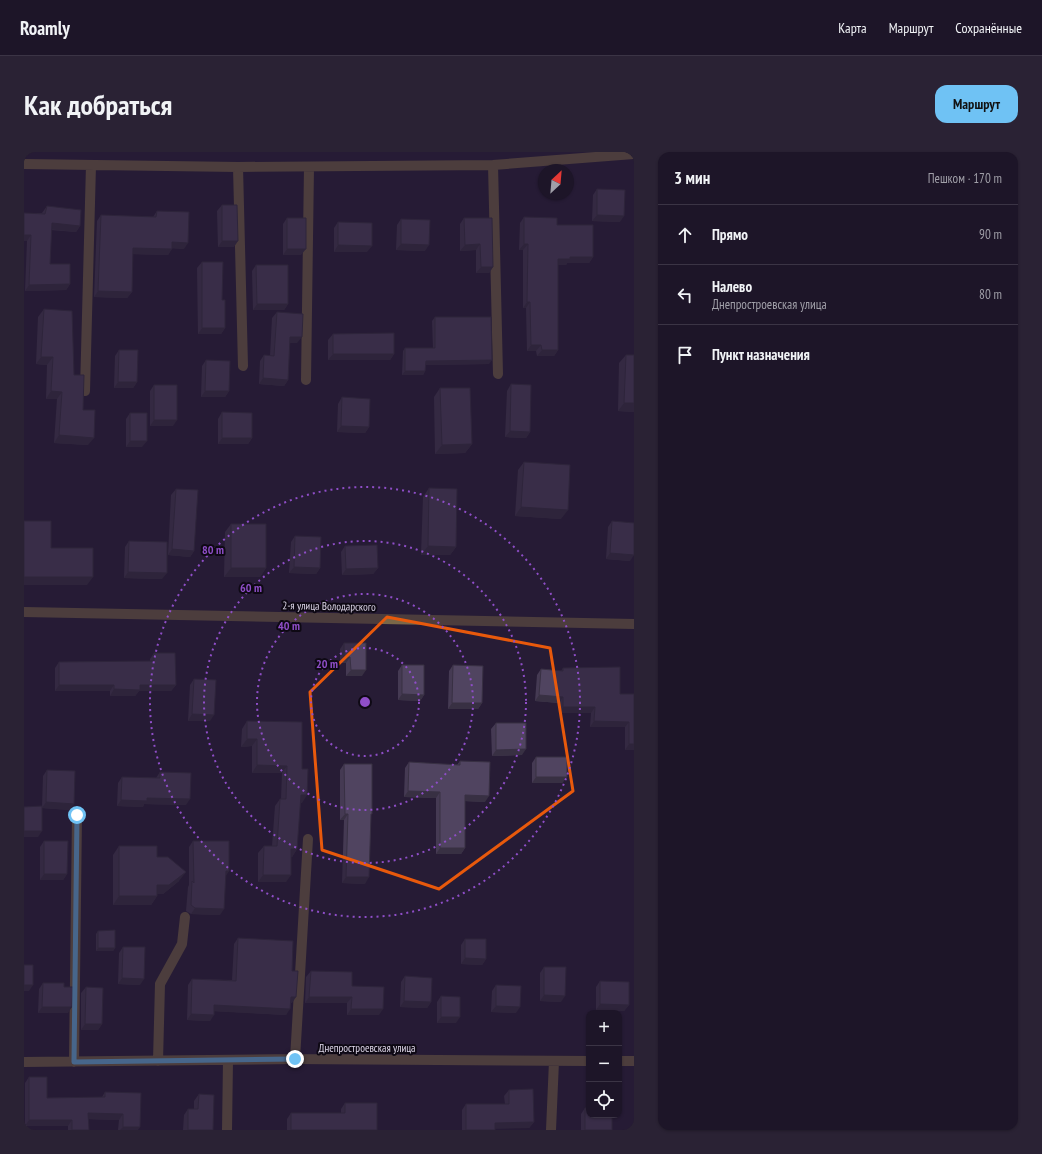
<!DOCTYPE html>
<html lang="ru">
<meta charset="utf-8">
<style>
:root{--surface:#1d1528;--page:#2a2234;--text:#f1f3f6;--muted:#a09fa8;--line:#3b3445;--accent:#6fc2f4}
body{margin:0;font-family:"PT Sans Narrow",sans-serif;background:var(--page);color:var(--text)}
.controls{position:absolute;right:12px;bottom:12px;display:grid;overflow:hidden;border-radius:8px;box-shadow:0 1px 3px #0004}
.controls button{width:36px;height:36px;display:grid;place-items:center;padding:0;border:0;border-bottom:1px solid var(--line);background:var(--surface);color:var(--text);font:20px sans-serif}
.compass{position:absolute;left:514px;top:12px;width:36px;height:36px;border-radius:50%;background:var(--surface);box-shadow:0 1px 3px #0004;rotate:26deg}
.stop{position:absolute;width:12px;height:12px;margin:-9px;border:3px solid #6fc2f4;border-radius:50%;background:#fff}
.stop.end{background:#6fc2f4;border-color:#fff;box-shadow:0 1px 4px #0008}
.list{margin:0;padding:0;list-style:none}
h2{display:flex;justify-content:space-between;align-items:center;height:52px;margin:0;padding:0 16px;font-size:17px}
h2 small{font-size:13px;font-weight:400;color:var(--muted)}
.list li{display:grid;grid-template-columns:26px 1fr auto;gap:12px;align-items:center;box-sizing:border-box;height:60px;padding:0 16px;border-top:1px solid var(--line)}
.list b{display:block;font-size:15px;white-space:nowrap}
.list p{margin:0;font-size:13px;white-space:nowrap;color:var(--muted)}
.list em{font-size:13px;font-style:normal;color:var(--muted)}
.icon{flex:none;width:22px;height:22px;fill:none;stroke:currentColor;stroke-width:2;stroke-linecap:round;stroke-linejoin:round}
.map{position:relative;flex:none;width:610px;height:978px;overflow:hidden;border-radius:12px}
header{display:flex;align-items:center;gap:24px;box-sizing:border-box;height:56px;padding:0 20px;background:var(--surface);border-bottom:1px solid var(--line)}
header strong{font-size:19px}
nav{display:flex;gap:22px;margin-inline-start:auto;font-size:14px}
.intro{display:flex;align-items:center;justify-content:space-between;box-sizing:border-box;height:96px;padding:0 24px}
h1{margin:0;font-size:28px}
.button{padding:10px 18px;border-radius:12px;background:var(--accent);color:#111;font-size:14px;font-weight:700}
main{display:flex;gap:24px;padding:0 24px}
aside{flex:1;background:var(--surface);border-radius:12px;box-shadow:0 1px 3px #0004}
.map>svg:first-child{display:block}
.lines{fill:none;stroke-linecap:round;stroke-linejoin:round}
.minor{stroke:#7a6748;stroke-width:10}
.wall{fill:#453a53}
.shaded-wall{fill:#383043}
.building{fill:#504460;stroke:#383043}
.route{stroke:#6fc2f4;stroke-width:5}
.marked{fill:none;stroke:#e8590c;stroke-width:3;stroke-linejoin:round}
.ring{fill:none;stroke:#8f4ec8;stroke-width:2;stroke-dasharray:2 4}
.labels{text-anchor:middle;stroke-width:4;stroke-linejoin:round;paint-order:stroke}
.street-label{font-size:11px;fill:#dfd8ea;stroke:#0e0914}
.centre{fill:#8f4ec8;stroke:#0e0914;stroke-width:2}
.ring-label{font-size:12px;text-anchor:middle;font-weight:bold;fill:#8f4ec8;stroke:#0e0914;stroke-width:4;stroke-linejoin:round;paint-order:stroke}
</style>
<header>
<strong>Roamly</strong>
<nav><a>Карта</a><a>Маршрут</a><a>Сохранённые</a></nav>
</header>
<div class="intro"><h1>Как добраться</h1><a class="button">Маршрут</a></div>
<main>
<div class="map">
<svg width="610" height="978" viewBox="0 0 610 978">
<rect width="100%" height="100%" fill="#271c35"/>
<g class="lines">
<path class="minor" d="M 0,12 L 214,15 L 469,13 L 610,2
M 469,13 L 474,222
M 214,15 L 219,214
M 282,228 L 285,15
M 61,239 L 67,13
M 0,460 L 610,472
M 271,907 L 284,687
M 134,909 L 136,832 L 158,792 L 161,765
M 595,909 L 610,909
M 0,910 L 271,907 L 565,909
M 50,910 L 53,663
M 203,978 L 204,909
M 527,978 L 530,909"/>
</g>
<path class="wall" d="M 573,37 L 596,70 L 568,69 L 569,43 Z
M 198,53 L 210,95 L 194,95 L 193,59 Z
M 23,54 L 56,74 L 52,80 L 27,78 L 26,112 L 46,132 L 42,138 L 1,139 L 3,89 L 0,89 L 0,61 L 18,61 Z
M 133,59 L 160,97 L 148,96 L 144,103 L 108,102 L 108,140 L 103,146 L 70,145 L 73,69 L 77,63 L 129,65 Z
M 500,65 L 533,73 L 569,105 L 565,111 L 543,111 L 542,113 L 534,113 L 534,198 L 530,204 L 513,204 L 512,199 L 503,199 L 502,156 L 499,156 L 499,98 L 495,98 L 496,71 Z
M 263,66 L 277,103 L 259,103 L 259,72 Z
M 440,66 L 469,115 L 465,121 L 452,121 L 452,98 L 436,99 L 436,72 Z
M 377,67 L 401,99 L 372,98 L 373,73 Z
M 314,70 L 343,100 L 310,100 L 310,76 Z
M 178,110 L 198,148 L 201,176 L 197,182 L 174,182 L 173,116 Z
M 232,113 L 264,152 L 260,158 L 229,158 L 228,119 Z
M 20,157 L 50,223 L 59,258 L 64,293 L 30,291 L 33,247 L 22,247 L 23,213 L 12,212 L 14,165 Z
M 253,160 L 273,191 L 266,191 L 264,228 L 260,234 L 235,232 L 236,209 L 240,203 L 246,204 L 248,166 Z
M 411,165 L 465,212 L 401,213 L 401,219 L 399,223 L 378,223 L 379,199 L 381,196 L 409,196 L 408,169 Z
M 309,182 L 370,202 L 366,208 L 304,208 L 304,188 Z
M 95,198 L 113,230 L 109,236 L 90,236 L 91,204 Z
M 602,203 L 610,260 L 594,259 L 595,211 Z
M 182,208 L 205,239 L 201,245 L 177,245 L 178,214 Z
M 487,232 L 506,280 L 502,286 L 481,285 L 483,239 Z
M 130,233 L 149,274 L 126,274 L 126,239 Z
M 416,236 L 448,292 L 441,301 L 411,302 L 410,245 Z
M 318,245 L 345,275 L 341,281 L 313,280 L 314,252 Z
M 198,260 L 228,286 L 224,292 L 194,292 L 194,267 Z
M 106,261 L 118,295 L 102,295 L 102,267 Z
M 500,310 L 537,367 L 491,364 L 494,318 Z
M 405,336 L 432,395 L 426,403 L 397,403 L 399,345 Z
M 152,337 L 170,399 L 166,405 L 144,403 L 147,343 Z
M 588,369 L 606,409 L 582,407 L 584,375 Z
M 207,372 L 242,416 L 236,425 L 200,425 L 201,380 Z
M 271,384 L 296,416 L 292,422 L 265,421 L 267,390 Z
M 105,389 L 138,427 L 100,426 L 101,395 Z
M 321,394 L 354,416 L 349,422 L 318,423 L 317,400 Z
M 320,491 L 338,524 L 322,524 L 322,511 L 316,511 L 316,497 Z
M 130,501 L 152,533 L 147,539 L 115,539 L 111,544 L 86,544 L 86,539 L 31,539 L 31,516 L 35,510 L 126,509 L 126,507 Z
M 378,513 L 400,543 L 396,549 L 374,548 L 374,519 Z
M 429,513 L 458,551 L 454,557 L 424,557 L 425,519 Z
M 539,516 L 596,542 L 610,542 L 610,598 L 601,598 L 601,575 L 566,575 L 567,561 L 535,561 L 535,551 L 511,549 L 513,523 L 517,517 L 537,519 Z
M 170,527 L 186,569 L 164,569 L 166,533 Z
M 223,569 L 278,570 L 278,651 L 276,651 L 273,697 L 268,705 L 267,705 L 262,730 L 234,730 L 234,701 L 240,694 L 248,694 L 251,654 L 256,647 L 257,647 L 258,621 L 228,621 L 228,594 L 217,595 L 218,577 Z
M 472,571 L 498,603 L 468,604 L 467,577 Z
M 512,605 L 543,625 L 538,631 L 508,631 L 508,611 Z
M 436,609 L 461,650 L 441,649 L 441,696 L 437,702 L 412,702 L 412,646 L 380,645 L 381,616 L 385,610 L 433,613 Z
M 320,612 L 347,664 L 341,732 L 318,731 L 320,668 L 316,668 L 316,618 Z
M 23,618 L 46,658 L 18,656 L 14,685 L 0,685 L 0,655 L 18,655 L 19,624 Z
M 136,620 L 162,653 L 120,652 L 119,655 L 93,654 L 94,631 L 98,625 L 132,626 Z
M 20,689 L 43,722 L 39,728 L 16,728 L 16,695 Z
M 169,689 L 205,719 L 201,724 L 196,763 L 167,762 L 162,759 L 164,735 L 165,733 L 165,695 Z
M 95,694 L 133,705 L 155,729 L 139,742 L 133,742 L 133,744 L 127,753 L 89,753 L 89,703 Z
M 74,779 L 91,796 L 89,799 L 72,799 L 72,782 Z
M 214,786 L 268,819 L 268,851 L 267,851 L 262,863 L 190,859 L 186,869 L 163,868 L 164,833 L 168,827 L 208,828 L 210,792 Z
M 441,787 L 462,807 L 458,813 L 437,812 L 437,793 Z
M 99,795 L 116,833 L 94,832 L 95,801 Z
M 520,815 L 537,850 L 516,849 L 516,821 Z
M 287,819 L 328,834 L 355,863 L 323,863 L 323,851 L 281,851 L 282,825 Z
M 381,824 L 407,850 L 403,856 L 376,855 L 377,830 Z
M 576,829 L 605,853 L 600,859 L 572,858 L 572,835 Z
M 19,831 L 40,835 L 44,861 L 14,861 L 15,837 Z
M 472,833 L 492,861 L 467,860 L 468,839 Z
M 62,835 L 78,872 L 74,878 L 57,878 L 57,841 Z
M 417,844 L 432,871 L 413,871 L 413,850 Z
M 5,925 L 23,946 L 78,945 L 81,940 L 114,978 L 94,978 L 95,968 L 64,967 L 65,978 L 44,978 L 44,974 L 1,974 L 1,931 Z
M 485,938 L 510,970 L 505,976 L 471,976 L 471,978 L 438,978 L 438,958 L 442,952 L 481,952 L 480,944 Z
M 175,942 L 189,978 L 159,978 L 160,963 L 164,957 L 170,957 L 170,949 Z
M 321,951 L 353,978 L 263,978 L 263,967 L 267,961 L 317,961 L 317,957 Z
M 561,956 L 588,978 L 557,978 L 557,962 Z"/>
<path class="shaded-wall" d="M 573,63 L 600,64 L 596,70 L 568,69 Z
M 28,71 L 56,74 L 52,80 L 23,77 Z
M 0,83 L 7,83 L 3,89 L 0,89 Z
M 198,89 L 214,89 L 210,95 L 194,95 Z
M 148,90 L 164,91 L 160,97 L 144,96 Z
M 377,92 L 405,93 L 401,99 L 372,98 Z
M 456,92 L 452,98 L 436,99 L 441,93 Z
M 500,92 L 504,92 L 499,98 L 495,98 Z
M 314,93 L 348,94 L 343,100 L 310,100 Z
M 109,96 L 148,97 L 144,103 L 104,102 Z
M 263,97 L 282,97 L 277,103 L 259,103 Z
M 546,105 L 569,105 L 565,111 L 543,111 L 542,113 L 530,113 L 534,107 Z
M 457,115 L 469,115 L 465,121 L 452,121 Z
M 46,132 L 42,138 L 1,139 L 5,133 Z
M 74,139 L 108,140 L 103,146 L 70,145 Z
M 503,150 L 506,150 L 502,156 L 499,156 Z
M 233,152 L 264,152 L 260,158 L 229,158 Z
M 178,176 L 201,176 L 197,182 L 174,182 Z
M 266,185 L 278,185 L 273,191 L 262,191 Z
M 507,193 L 517,193 L 512,199 L 503,199 Z
M 518,198 L 534,198 L 530,204 L 513,204 Z
M 309,202 L 370,202 L 366,208 L 304,208 Z
M 17,205 L 29,205 L 23,213 L 12,212 Z
M 468,208 L 465,212 L 399,213 L 402,209 Z
M 381,219 L 401,219 L 399,223 L 378,223 Z
M 239,226 L 264,228 L 260,234 L 235,232 Z
M 94,230 L 113,230 L 109,236 L 90,236 Z
M 27,239 L 38,240 L 33,247 L 22,247 Z
M 181,239 L 205,239 L 201,245 L 177,245 Z
M 600,251 L 610,251 L 610,260 L 594,259 Z
M 130,268 L 153,268 L 149,274 L 126,274 Z
M 317,274 L 345,275 L 341,281 L 313,280 Z
M 486,279 L 506,280 L 502,286 L 481,285 Z
M 35,283 L 70,286 L 64,293 L 30,291 Z
M 198,286 L 228,286 L 224,292 L 194,292 Z
M 106,289 L 123,289 L 118,295 L 102,295 Z
M 448,292 L 441,301 L 411,302 L 418,293 Z
M 497,355 L 544,358 L 537,367 L 491,364 Z
M 404,394 L 432,395 L 426,403 L 397,403 Z
M 148,397 L 170,399 L 166,405 L 144,403 Z
M 586,401 L 610,403 L 606,409 L 582,407 Z
M 270,415 L 296,416 L 292,422 L 265,421 Z
M 207,416 L 242,416 L 236,425 L 200,425 Z
M 354,416 L 349,422 L 318,423 L 322,417 Z
M 104,420 L 143,421 L 138,427 L 100,426 Z
M 0,425 L 69,425 L 63,433 L 0,433 Z
M 320,505 L 326,505 L 322,511 L 316,511 Z
M 327,518 L 342,518 L 338,524 L 322,524 Z
M 35,533 L 90,533 L 86,539 L 31,539 Z
M 116,533 L 152,533 L 147,539 L 115,539 L 111,544 L 86,544 L 90,537 Z
M 378,542 L 400,543 L 396,549 L 374,548 Z
M 515,543 L 539,545 L 535,551 L 511,549 Z
M 428,551 L 458,551 L 454,557 L 424,557 Z
M 539,555 L 571,555 L 567,561 L 535,561 Z
M 168,562 L 190,563 L 186,569 L 164,569 Z
M 570,569 L 605,570 L 601,575 L 566,575 Z
M 223,587 L 233,587 L 228,594 L 217,595 Z
M 605,592 L 610,592 L 610,598 L 601,598 Z
M 502,597 L 498,603 L 468,604 L 472,598 Z
M 233,613 L 263,614 L 258,621 L 228,621 Z
M 512,625 L 543,625 L 538,631 L 508,631 Z
M 384,639 L 416,640 L 412,646 L 380,645 Z
M 277,643 L 283,643 L 278,651 L 272,650 Z
M 441,643 L 465,644 L 461,650 L 437,649 Z
M 123,646 L 166,647 L 162,653 L 120,652 L 119,655 L 93,654 L 97,648 Z
M 22,650 L 50,652 L 46,658 L 18,656 Z
M 321,662 L 324,662 L 320,668 L 316,668 Z
M 0,679 L 18,679 L 14,685 L 0,685 Z
M 416,696 L 441,696 L 437,702 L 412,702 Z
M 267,697 L 273,697 L 268,705 L 262,705 Z
M 202,719 L 205,719 L 201,725 Z
M 162,720 L 155,729 L 139,742 L 127,742 L 133,733 Z
M 20,722 L 43,722 L 39,728 L 16,728 Z
M 239,723 L 267,723 L 262,730 L 234,730 Z
M 322,725 L 345,725 L 341,732 L 318,731 Z
M 95,744 L 133,744 L 127,753 L 89,753 Z
M 171,756 L 200,757 L 196,763 L 167,762 Z
M 74,796 L 91,796 L 89,799 L 72,799 Z
M 441,806 L 462,807 L 458,813 L 437,812 Z
M 98,826 L 120,827 L 116,833 L 94,832 Z
M 0,833 L 9,833 L 5,839 L 0,839 Z
M 520,843 L 541,844 L 537,850 L 516,849 Z
M 267,845 L 272,845 L 268,851 L 263,851 Z
M 285,845 L 328,845 L 323,851 L 281,851 Z
M 380,849 L 407,850 L 403,856 L 376,855 Z
M 576,852 L 605,853 L 600,859 L 572,858 Z
M 190,853 L 266,857 L 262,863 L 186,859 Z
M 472,854 L 496,855 L 492,861 L 467,860 Z
M 18,855 L 48,855 L 44,861 L 14,861 Z
M 327,857 L 359,857 L 355,863 L 323,863 Z
M 167,862 L 190,863 L 186,869 L 163,868 Z
M 417,865 L 436,865 L 432,871 L 413,871 Z
M 61,872 L 78,872 L 74,878 L 57,878 Z
M 64,961 L 99,962 L 95,968 L 60,967 Z
M 5,968 L 48,968 L 44,974 L 1,974 Z
M 510,970 L 505,976 L 467,977 L 471,971 Z
M 99,975 L 116,975 L 114,978 L 96,978 Z"/>
<path class="building" d="M 573,37 L 601,38 L 600,64 L 573,63 Z
M 198,53 L 213,53 L 214,89 L 198,89 Z
M 23,54 L 57,58 L 56,74 L 28,71 L 26,112 L 46,112 L 46,132 L 5,133 L 7,83 L 0,83 L 0,61 L 21,62 Z
M 133,59 L 165,60 L 164,91 L 148,90 L 148,97 L 109,96 L 108,140 L 74,139 L 77,63 L 132,65 Z
M 500,65 L 533,66 L 533,73 L 569,73 L 569,105 L 546,105 L 546,107 L 534,107 L 534,198 L 518,198 L 517,193 L 507,193 L 506,150 L 503,150 L 504,92 L 500,92 Z
M 263,66 L 282,66 L 282,97 L 263,97 Z
M 440,66 L 468,66 L 469,115 L 457,115 L 456,92 L 441,93 Z
M 377,67 L 406,68 L 405,93 L 377,92 Z
M 314,70 L 348,71 L 348,94 L 314,93 Z
M 178,110 L 199,110 L 198,148 L 201,148 L 201,176 L 178,176 Z
M 232,113 L 264,113 L 264,152 L 233,152 Z
M 20,157 L 48,159 L 50,223 L 60,223 L 59,258 L 71,258 L 70,286 L 35,283 L 38,240 L 27,239 L 29,205 L 17,205 Z
M 253,160 L 279,162 L 278,185 L 266,185 L 264,228 L 239,226 L 240,203 L 250,204 Z
M 411,165 L 467,165 L 468,208 L 402,209 L 401,219 L 381,219 L 381,196 L 411,196 Z
M 370,181 L 370,202 L 309,202 L 309,182 Z
M 95,198 L 114,198 L 113,230 L 94,230 Z
M 602,203 L 610,203 L 610,251 L 600,251 Z
M 182,208 L 206,209 L 205,239 L 181,239 Z
M 487,232 L 507,233 L 506,280 L 486,279 Z
M 130,233 L 153,233 L 153,268 L 130,268 Z
M 416,236 L 446,236 L 448,292 L 418,293 Z
M 318,245 L 346,247 L 345,275 L 317,274 Z
M 198,260 L 228,261 L 228,286 L 198,286 Z
M 106,261 L 123,261 L 123,289 L 106,289 Z
M 500,310 L 546,313 L 544,358 L 497,355 Z
M 405,336 L 433,337 L 432,395 L 404,394 Z
M 152,337 L 174,338 L 170,399 L 148,397 Z
M 0,369 L 27,369 L 27,396 L 69,396 L 69,425 L 0,425 Z
M 588,369 L 610,371 L 610,403 L 586,401 Z
M 207,372 L 242,372 L 242,416 L 207,416 Z
M 271,384 L 297,385 L 296,416 L 270,415 Z
M 105,389 L 143,390 L 143,421 L 104,420 Z
M 353,393 L 354,416 L 322,417 L 321,394 Z
M 320,491 L 342,491 L 342,518 L 327,518 L 326,505 L 320,505 Z
M 130,501 L 151,501 L 152,533 L 116,533 L 116,538 L 90,537 L 90,533 L 35,533 L 35,510 L 130,509 Z
M 378,513 L 400,513 L 400,543 L 378,542 Z
M 429,513 L 459,514 L 458,551 L 428,551 Z
M 596,515 L 596,542 L 610,542 L 610,592 L 605,592 L 605,570 L 570,569 L 571,555 L 539,555 L 539,545 L 515,543 L 517,517 L 539,519 L 539,516 Z
M 170,527 L 192,528 L 190,563 L 168,562 Z
M 223,569 L 278,570 L 278,617 L 284,617 L 283,643 L 277,643 L 273,697 L 267,697 L 267,723 L 239,723 L 240,694 L 253,694 L 256,647 L 262,647 L 263,614 L 233,613 L 233,587 L 223,587 Z
M 472,571 L 502,571 L 502,597 L 472,598 Z
M 512,605 L 543,605 L 543,625 L 512,625 Z
M 436,609 L 466,610 L 465,644 L 441,643 L 441,696 L 416,696 L 416,640 L 384,639 L 385,610 L 436,613 Z
M 320,612 L 348,612 L 348,662 L 347,662 L 345,725 L 322,725 L 324,662 L 321,662 Z
M 23,618 L 51,619 L 50,652 L 22,650 Z
M 136,620 L 167,621 L 166,647 L 123,646 L 123,649 L 97,648 L 98,625 L 136,626 Z
M 18,654 L 18,679 L 0,679 L 0,655 Z
M 20,689 L 44,689 L 43,722 L 20,722 Z
M 169,689 L 205,689 L 205,719 L 202,719 L 200,757 L 171,756 L 167,753 L 168,729 L 170,731 Z
M 95,694 L 133,694 L 133,705 L 144,705 L 162,720 L 145,733 L 133,733 L 133,744 L 95,744 Z
M 91,778 L 91,796 L 74,796 L 74,779 Z
M 214,786 L 269,789 L 268,819 L 274,819 L 272,845 L 267,845 L 266,857 L 190,853 L 190,863 L 167,862 L 168,827 L 212,829 Z
M 441,787 L 462,787 L 462,807 L 441,806 Z
M 99,795 L 121,795 L 120,827 L 98,826 Z
M 0,813 L 9,813 L 9,833 L 0,833 Z
M 520,815 L 542,815 L 541,844 L 520,843 Z
M 287,819 L 328,820 L 328,834 L 360,835 L 359,857 L 327,857 L 328,845 L 285,845 Z
M 381,824 L 408,826 L 407,850 L 380,849 Z
M 576,829 L 605,830 L 605,853 L 576,852 Z
M 19,831 L 40,831 L 40,835 L 49,835 L 48,855 L 18,855 Z
M 472,833 L 497,834 L 496,855 L 472,854 Z
M 62,835 L 79,836 L 78,872 L 61,872 Z
M 417,844 L 436,845 L 436,865 L 417,865 Z
M 5,925 L 23,925 L 23,946 L 81,945 L 81,940 L 117,941 L 116,975 L 99,975 L 99,962 L 64,961 L 65,978 L 48,978 L 48,968 L 5,968 Z
M 509,937 L 510,970 L 471,971 L 471,978 L 442,978 L 442,952 L 485,952 L 485,938 Z
M 175,942 L 190,943 L 189,978 L 164,978 L 164,957 L 174,957 Z
M 321,951 L 353,951 L 353,978 L 267,978 L 267,961 L 321,961 Z
M 561,956 L 565,956 L 565,963 L 588,963 L 588,978 L 561,978 Z"/>
<g class="lines">
<path class="route" d="M 53,663 L 50,910 L 271,907"/>
</g>
<path d="M0 0H610V978H0ZM 363,465 L 526,496 L 549,639 L 415,737 L 298,698 L 286,540 Z" fill="#271c35" fill-opacity=".55" fill-rule="evenodd"/>
<path class="marked" d="M 363,465 L 526,496 L 549,639 L 415,737 L 298,698 L 286,540 Z"/>
<g class="ring">
<circle cx="341" cy="550" r="54"/>
<circle cx="341" cy="550" r="108"/>
<circle cx="341" cy="550" r="161"/>
<circle cx="341" cy="550" r="215"/>
</g>
<g class="labels">
<g class="street-label">
<text transform="translate(305 454) rotate(1)" y="4">2-я улица Володарского</text>
<text x="343" y="900">Днепростроевская улица</text>
</g>
</g>
<circle cx="341" cy="550" r="6" class="centre"/>
<g class="ring-label">
<text x="189" y="402">80 m</text>
<text x="227" y="440">60 m</text>
<text x="265" y="478">40 m</text>
<text x="303" y="516">20 m</text>
</g>
</svg>
<div class="controls">
<button>+</button>
<button>−</button>
<button><svg class="icon" aria-label="locate" viewBox="0 0 24 24"><circle cx="12" cy="12" r="6"/><path d="M12 2v4M12 18v4M2 12h4M18 12h4"/></svg></button>
</div>
<svg class="compass" viewBox="-18 -18 36 36"><path d="M0-13l5 13h-10z" fill="#e53935"/><path d="M0 13l5-13h-10z" fill="#a09fa8"/></svg>
<div class="stop" style="left:53px;top:663px"></div>
<div class="stop end" style="left:271px;top:907px"></div>
</div>
<aside>
<h2>3 мин<small>Пешком · 170 m</small></h2>
<ul class="list">
<li><svg class="icon" aria-label="ahead" viewBox="0 0 24 24"><path d="M12 20V5M6 11l6-6 6 6"/></svg><div><b>Прямо</b></div><em>90 m</em></li>
<li><svg class="icon" aria-label="left" viewBox="0 0 24 24"><path d="M17 20v-9H6M10 6l-5 5 5 5"/></svg><div><b>Налево</b><p>Днепростроевская улица</p></div><em>80 m</em></li>
<li><svg class="icon" aria-label="arrive" viewBox="0 0 24 24"><path d="M6 21V4h12l-3 4 3 4H6"/></svg><div><b>Пункт назначения</b></div></li>
</ul>
</aside>
</main>
